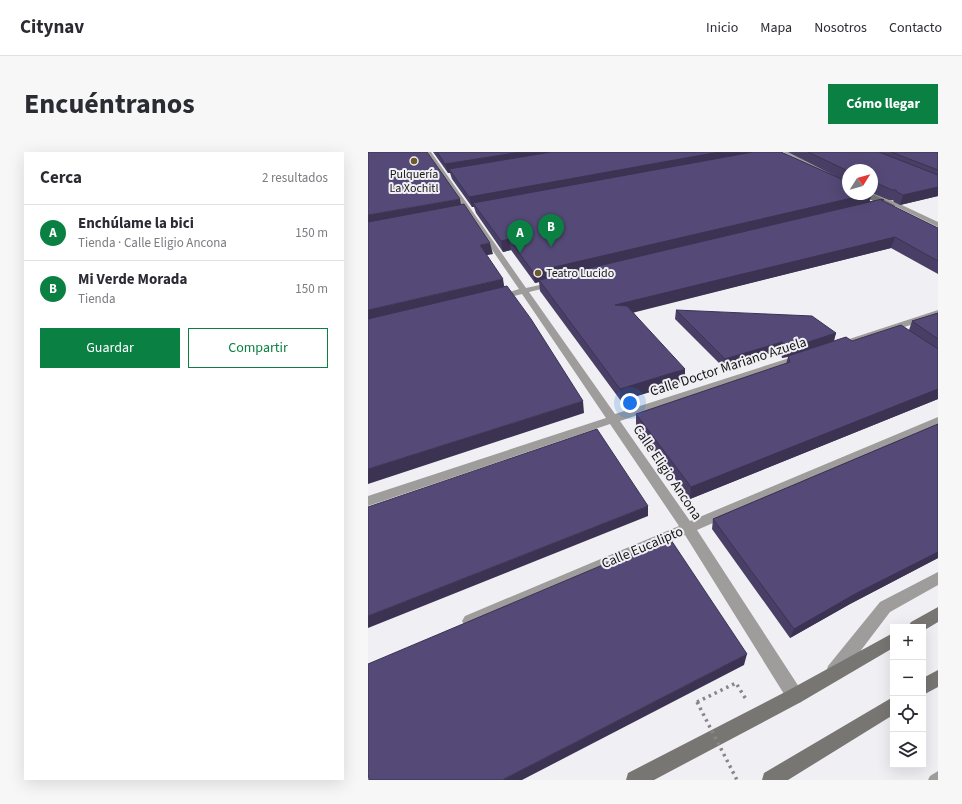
<!DOCTYPE html>
<html lang="es">
<meta charset="utf-8">
<style>
:root{--surface:#fff;--page:#f7f7f7;--text:#2b2b33;--muted:#7c7c81;--line:#e1e1e2;--accent:#0b8043}
body{margin:0;font-family:"Source Sans 3",sans-serif;background:var(--page);color:var(--text)}
.controls{position:absolute;right:12px;bottom:12px;display:grid;overflow:hidden;border-radius:0px;box-shadow:0 4px 16px #0002}
.controls button{width:36px;height:36px;display:grid;place-items:center;padding:0;border:0;border-bottom:1px solid var(--line);background:var(--surface);color:var(--text);font:20px sans-serif}
.compass{position:absolute;left:474px;top:12px;width:36px;height:36px;border-radius:50%;background:var(--surface);box-shadow:0 4px 16px #0002;rotate:53deg}
.you{position:absolute;left:262px;top:251px;width:14px;height:14px;margin:-10px;border:3px solid #fff;border-radius:50%;background:#1a73e8;box-shadow:0 0 0 6px #1a73e833}
.badge{display:grid;place-items:center;width:26px;height:26px;border-radius:50%;background:var(--accent);color:#fff;font-size:13px;font-weight:700}
.pin{position:absolute;translate:-50% -33px;filter:drop-shadow(0 1px 2px #0008)}
.pin::after{content:'';position:absolute;top:21px;width:14px;height:12px;background:inherit;clip-path:polygon(0 0,100% 0,50% 100%)}
.list{margin:0;padding:0;list-style:none}
h2{display:flex;justify-content:space-between;align-items:center;height:52px;margin:0;padding:0 16px;font-size:17px}
h2 small{font-size:13px;font-weight:400;color:var(--muted)}
.list li{display:grid;grid-template-columns:26px 1fr auto;gap:12px;align-items:center;box-sizing:border-box;height:56px;padding:0 16px;border-top:1px solid var(--line)}
.list b{display:block;font-size:15px;white-space:nowrap}
.list p{margin:0;font-size:13px;white-space:nowrap;color:var(--muted)}
.list em{font-size:13px;font-style:normal;color:var(--muted)}
.actions{display:flex;gap:8px;padding:12px 16px}
.actions a{flex:1;padding:9px 0;border:1px solid var(--accent);border-radius:0px;text-align:center;font-size:14px;color:var(--accent)}
.actions .main{background:var(--accent);color:#fff}
.icon{flex:none;width:22px;height:22px;fill:none;stroke:currentColor;stroke-width:2;stroke-linecap:round;stroke-linejoin:round}
.map{position:relative;flex:none;width:570px;height:628px;overflow:hidden;border-radius:0px}
header{display:flex;align-items:center;gap:24px;box-sizing:border-box;height:56px;padding:0 20px;background:var(--surface);border-bottom:1px solid var(--line)}
header strong{font-size:19px}
nav{display:flex;gap:22px;margin-inline-start:auto;font-size:14px}
.intro{display:flex;align-items:center;justify-content:space-between;box-sizing:border-box;height:96px;padding:0 24px}
h1{margin:0;font-size:28px}
.button{padding:10px 18px;border-radius:0px;background:var(--accent);color:#fff;font-size:14px;font-weight:700}
main{display:flex;gap:24px;padding:0 24px}
aside{flex:1;background:var(--surface);border-radius:0px;box-shadow:0 4px 16px #0002}
.map>svg:first-child{display:block}
.lines{fill:none;stroke-linecap:round;stroke-linejoin:round}
.path{stroke:#868689;stroke-width:3.5;stroke-dasharray:2.5 4;stroke-linecap:butt}
.lane{fill:#9e9d9b;fill-rule:evenodd}
.street{fill:#9e9d9b;fill-rule:evenodd}
.secondary{fill:#777673;fill-rule:evenodd}
.path-bridge{stroke:#868689;stroke-width:3.5;stroke-dasharray:2.5 4;stroke-linecap:butt}
.secondary-bridge{stroke:#777673;stroke-width:6}
.wall{fill:#493f66}
.shaded-wall{fill:#3c3353}
.building{fill:#554977;stroke:#3c3353}
.poi-dot{fill:#6d5b29;stroke:#f0eff4;stroke-width:1.5}
.labels{text-anchor:middle;stroke-width:4;stroke-linejoin:round;paint-order:stroke}
.far-poi-label{font-size:12px;fill:#161617;stroke:#f0eff4}
.street-label{font-size:14px;fill:#161617;stroke:#f0eff4}
</style>
<header>
<strong>Citynav</strong>
<nav><a>Inicio</a><a>Mapa</a><a>Nosotros</a><a>Contacto</a></nav>
</header>
<div class="intro"><h1>Encuéntranos</h1><a class="button">Cómo llegar</a></div>
<main>
<aside>
<h2>Cerca<small>2 resultados</small></h2>
<ul class="list">
<li><span class="badge">A</span><div><b>Enchúlame la bici</b><p>Tienda · Calle Eligio Ancona</p></div><em>150 m</em></li>
<li><span class="badge">B</span><div><b>Mi Verde Morada</b><p>Tienda</p></div><em>150 m</em></li>
</ul>
<div class="actions"><a class="main">Guardar</a><a>Compartir</a></div>
</aside>
<div class="map">
<svg width="570" height="628" viewBox="0 0 570 628">
<rect width="100%" height="100%" fill="#f0eff4"/>
<g class="lines">
<path class="path" d="M 329,550 L 368,531 L 379,549"/>
<path class="lane" d="M 570,619 L 570,628 L 560,628 L 562,624 Z"/>
<path class="street" d="M 57,0 L 63,0 L 158,136 L 190,129 L 190,133 L 161,140 L 247,262 L 431,203 L 437,203 L 439,205 L 437,207 L 252,269 L 322,369 L 570,265 L 570,273 L 329,378 L 433,538 L 435,544 L 433,550 L 427,552 L 421,550 L 317,383 L 107,474 L 102,476 L 97,474 L 94,469 L 97,464 L 311,374 L 242,272 L 0,354 L 0,344 L 238,266 L 154,142 L 130,148 L 126,145 L 151,137 Z
M 415,0 L 422,0 L 480,28 L 480,32 Z
M 504,39 L 570,70 L 570,75 L 502,42 L 504,42 Z
M 570,158 L 570,164 L 472,196 L 469,197 L 464,194 L 466,192 Z
M 570,420 L 570,433 L 522,460 L 472,526 L 466,528 L 460,526 L 458,520 L 460,514 L 512,450 Z"/>
<path class="secondary" d="M 570,455 L 570,470 L 555,479 L 555,475 L 540,475 L 543,470 Z
M 525,481 L 525,496 L 433,550 L 286,628 L 258,628 L 260,621 L 421,538 Z
M 570,518 L 570,535 L 555,543 L 555,526 Z
M 525,545 L 525,563 L 420,628 L 394,628 L 396,621 Z"/>
<path class="path-bridge" d="M 329,550 L 369,628"/>
<path class="secondary-bridge" d="M 498,42 L 524,55"/>
</g>
<path class="wall" d="M 65,0 L 413,0 L 469,25 L 420,0 L 570,0 L 570,44 L 532,53 L 526,50 L 525,48 L 521,48 L 504,41 L 504,18 L 480,18 L 480,42 L 504,42 L 501,49 L 515,50 L 570,76 L 570,122 L 523,96 L 265,160 L 317,229 L 253,249 L 172,139 L 171,130 L 167,131 L 143,98 L 135,100 L 108,61 L 106,55 L 104,55 L 84,27 L 82,21 L 80,21 Z
M 308,158 L 468,181 L 466,189 L 484,189 L 541,178 L 544,169 L 570,161 L 570,247 L 322,347 L 268,274 L 268,262 L 418,212 L 420,205 L 414,206 L 412,198 L 356,216 L 307,167 Z
M 570,272 L 570,406 L 482,452 L 422,486 L 344,377 L 345,367 Z"/>
<path class="shaded-wall" d="M 153,0 L 200,0 L 81,17 L 82,21 L 80,21 L 77,12 Z
M 351,0 L 400,0 L 105,51 L 106,55 L 104,55 L 101,45 Z
M 570,35 L 570,44 L 532,53 L 535,43 Z
M 501,42 L 504,42 L 501,51 L 171,128 L 171,130 L 167,131 L 165,120 Z
M 92,47 L 94,57 L 0,74 L 0,63 Z
M 527,85 L 523,96 L 248,165 L 247,153 Z
M 141,87 L 143,98 L 135,100 L 133,89 Z
M 122,91 L 125,102 L 115,104 L 112,93 Z
M 135,127 L 137,139 L 0,171 L 0,158 Z
M 468,181 L 465,190 L 414,206 L 416,198 Z
M 414,190 L 412,198 L 356,216 L 357,207 Z
M 317,217 L 317,229 L 253,249 L 252,237 Z
M 570,237 L 570,247 L 322,347 L 323,335 Z
M 215,249 L 216,261 L 0,332 L 0,317 Z
M 280,354 L 280,364 L 0,476 L 0,464 Z
M 570,400 L 570,406 L 482,452 L 422,486 L 426,477 L 487,442 Z
M 379,502 L 376,513 L 154,628 L 134,628 Z"/>
<path class="building" d="M 0,0 L 59,0 L 92,47 L 0,63 Z
M 69,0 L 153,0 L 77,12 Z
M 183,0 L 351,0 L 101,45 L 81,17 Z
M 385,0 L 413,0 L 480,30 L 480,42 L 501,42 L 165,120 L 141,87 L 133,89 L 105,51 Z
M 440,0 L 511,0 L 570,23 L 570,35 L 535,43 L 529,40 L 528,38 L 524,38 L 504,29 L 504,18 L 480,18 L 480,19 Z
M 523,0 L 570,0 L 570,18 Z
M 514,47 L 516,48 L 513,48 L 570,76 L 570,109 L 527,85 L 247,153 L 259,154 L 317,217 L 252,237 L 171,128 Z
M 96,52 L 122,91 L 112,93 L 135,127 L 0,158 L 0,70 Z
M 139,134 L 163,167 L 215,249 L 0,317 L 0,167 Z
M 308,158 L 444,164 L 468,181 L 416,198 L 414,190 L 357,207 Z
M 570,161 L 570,187 L 544,169 Z
M 533,173 L 570,197 L 570,237 L 323,335 L 268,262 L 422,210 L 420,204 L 478,185 L 484,189 Z
M 570,272 L 570,400 L 487,442 L 426,477 L 345,367 Z
M 229,277 L 280,354 L 0,464 L 0,355 Z
M 301,385 L 379,502 L 134,628 L 1,628 L 0,620 L 0,512 Z"/>
<g class="poi-dot">
<circle cx="46" cy="9" r="4"/>
<circle cx="170" cy="121" r="4"/>
</g>
<g class="labels">
<g class="far-poi-label">
<text x="46" y="26">Pulquería<tspan x="46" dy="14">La Xochitl</tspan></text>
<text x="178" y="125" text-anchor="start">Teatro Lucido</text>
</g>
<g class="street-label">
<text transform="translate(360 214) rotate(-18)" y="5">Calle Doctor Mariano Azuela</text>
<text transform="translate(300 320) rotate(56)" y="5">Calle Eligio Ancona</text>
<text transform="translate(274 395) rotate(-23)" y="5">Calle Eucalipto</text>
</g>
</g>
</svg>
<div class="controls">
<button>+</button>
<button>−</button>
<button><svg class="icon" aria-label="locate" viewBox="0 0 24 24"><circle cx="12" cy="12" r="6"/><path d="M12 2v4M12 18v4M2 12h4M18 12h4"/></svg></button>
<button><svg class="icon" aria-label="layers" viewBox="0 0 24 24"><path d="M12 4l9 5-9 5-9-5zM3 14l9 5 9-5"/></svg></button>
</div>
<svg class="compass" viewBox="-18 -18 36 36"><path d="M0-13l5 13h-10z" fill="#e53935"/><path d="M0 13l5-13h-10z" fill="#7c7c81"/></svg>
<div class="you"></div>
<div class="pin badge" style="left:152px;top:101px">A</div>
<div class="pin badge" style="left:183px;top:95px">B</div>
</div>
</main>
